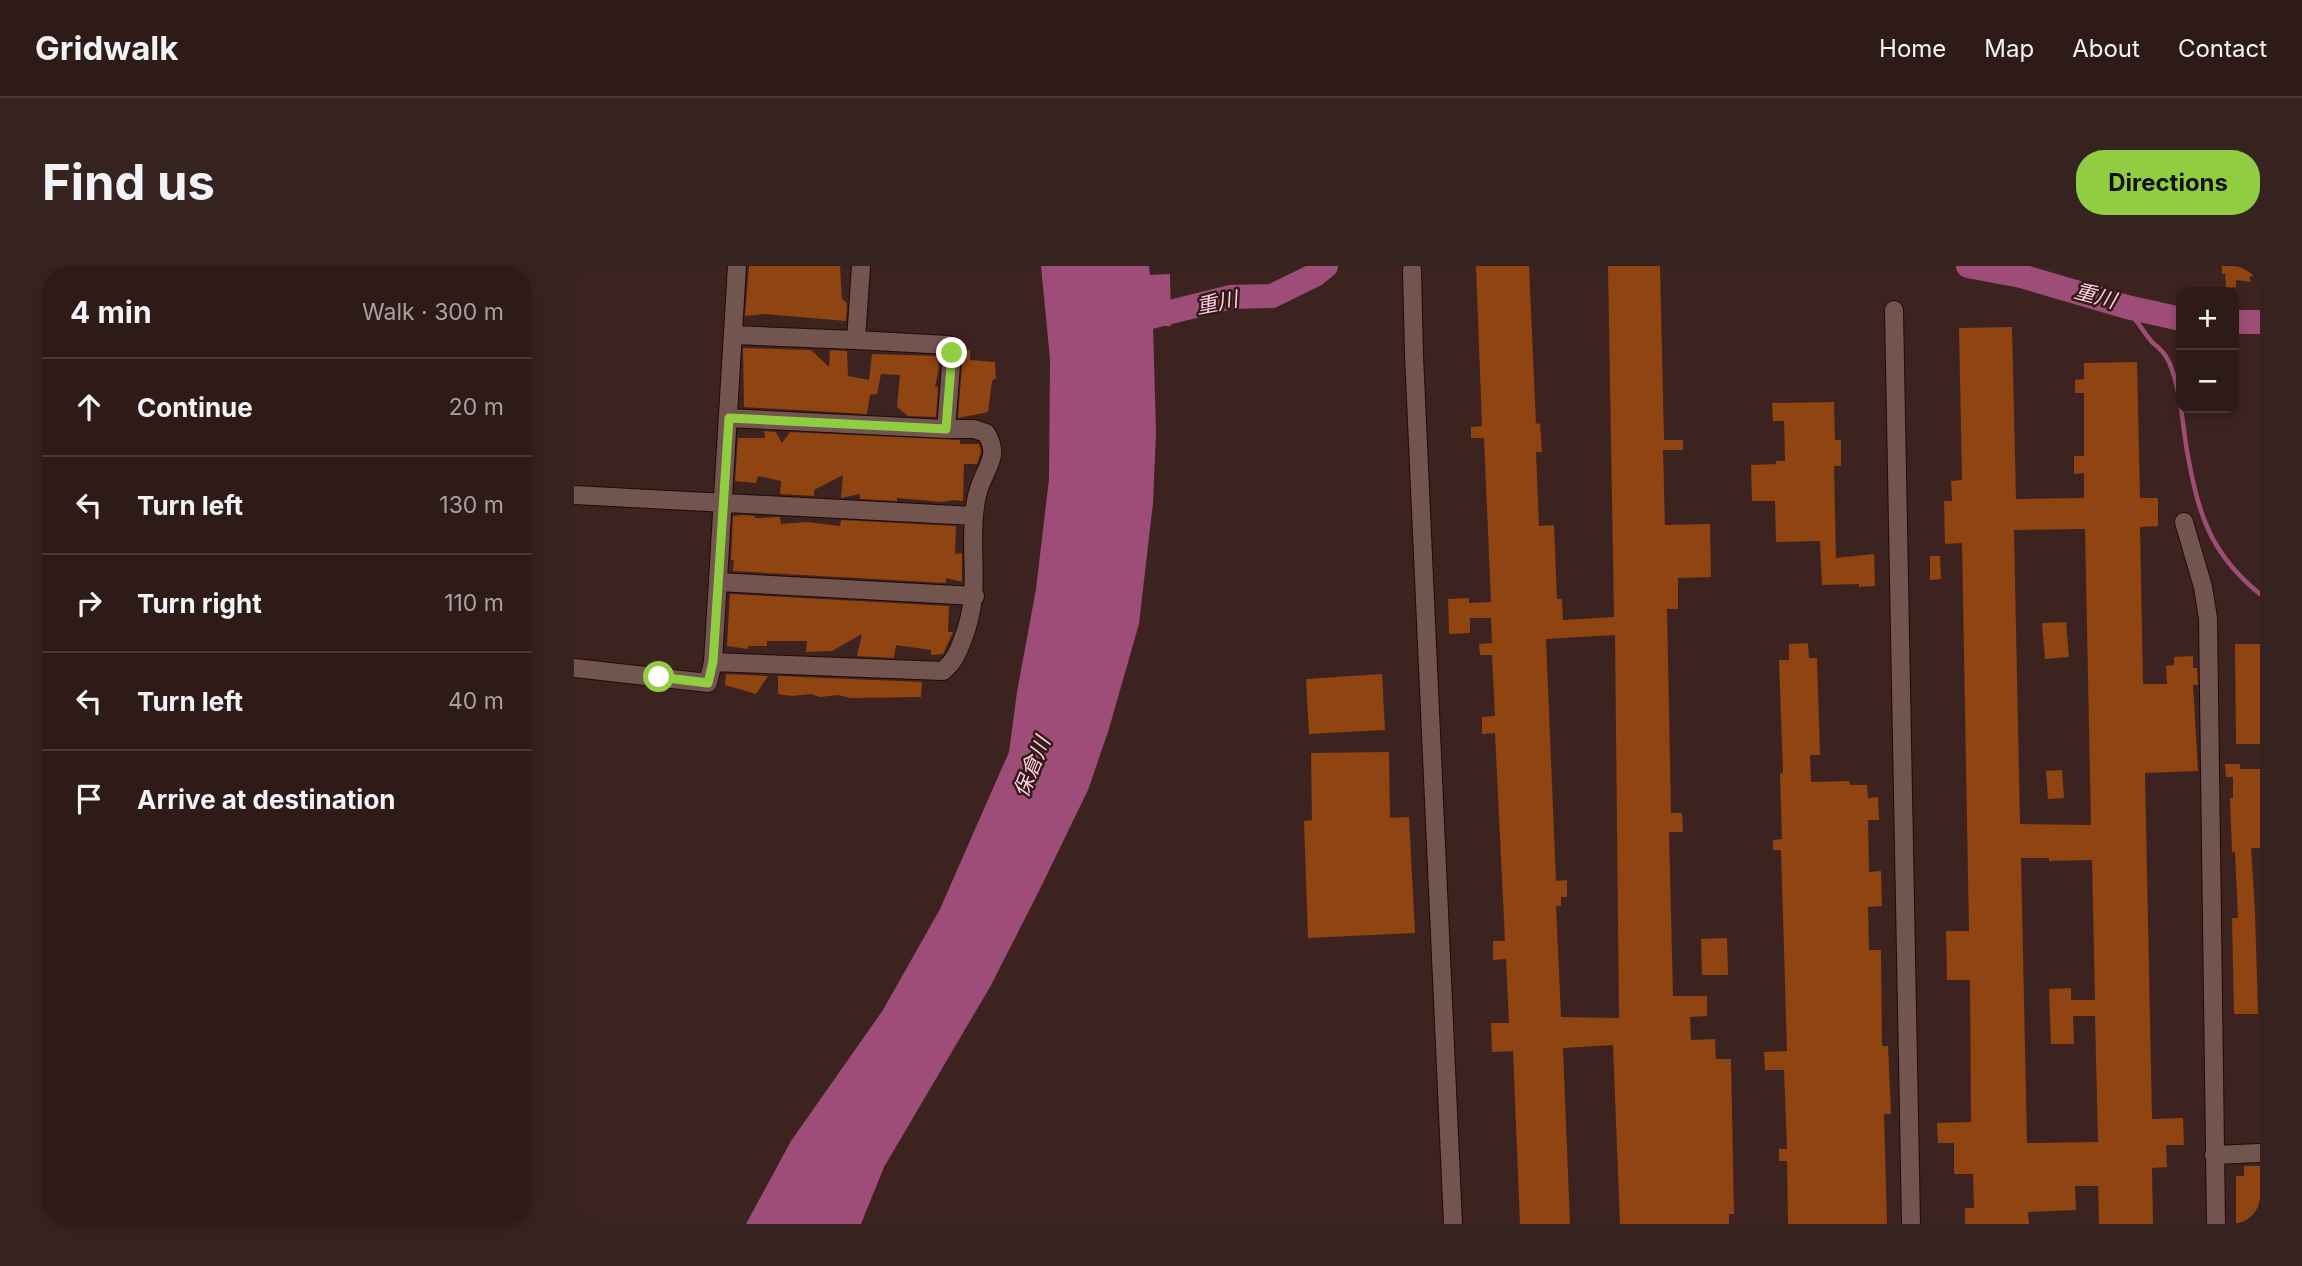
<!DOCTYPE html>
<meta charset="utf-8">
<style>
:root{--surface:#2e1a17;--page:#362320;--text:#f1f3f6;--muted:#a7a1a1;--line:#493836;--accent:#90cd41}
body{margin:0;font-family:Inter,"Noto Sans JP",sans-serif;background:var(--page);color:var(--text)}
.controls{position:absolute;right:21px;top:21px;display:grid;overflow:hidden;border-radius:14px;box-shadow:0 4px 10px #0003}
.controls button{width:63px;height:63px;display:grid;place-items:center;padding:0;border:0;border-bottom:2px solid var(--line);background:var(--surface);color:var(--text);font:35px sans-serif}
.stop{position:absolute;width:21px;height:21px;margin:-16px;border:5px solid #90cd41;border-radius:50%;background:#fff}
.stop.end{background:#90cd41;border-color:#fff;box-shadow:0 2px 7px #0008}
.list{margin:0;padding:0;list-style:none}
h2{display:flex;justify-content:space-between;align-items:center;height:91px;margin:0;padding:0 28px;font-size:30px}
h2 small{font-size:23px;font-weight:400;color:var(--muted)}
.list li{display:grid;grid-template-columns:46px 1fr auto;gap:21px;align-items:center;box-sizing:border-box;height:98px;padding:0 28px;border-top:2px solid var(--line)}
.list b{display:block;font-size:26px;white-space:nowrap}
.list em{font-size:23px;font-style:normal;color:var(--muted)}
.icon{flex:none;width:38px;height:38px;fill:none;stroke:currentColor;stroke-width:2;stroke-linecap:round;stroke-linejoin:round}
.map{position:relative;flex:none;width:1686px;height:958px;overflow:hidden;border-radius:28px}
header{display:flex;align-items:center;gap:42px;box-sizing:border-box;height:98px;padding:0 35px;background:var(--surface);border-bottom:2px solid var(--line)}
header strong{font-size:33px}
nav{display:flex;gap:38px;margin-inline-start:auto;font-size:24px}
.intro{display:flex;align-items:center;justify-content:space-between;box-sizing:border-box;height:168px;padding:0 42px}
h1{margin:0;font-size:49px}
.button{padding:18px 32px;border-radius:28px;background:var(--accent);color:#111;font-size:24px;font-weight:700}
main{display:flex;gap:42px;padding:0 42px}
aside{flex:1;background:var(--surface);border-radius:28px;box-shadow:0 4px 10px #0003}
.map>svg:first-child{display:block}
.water{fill:#9d4d78}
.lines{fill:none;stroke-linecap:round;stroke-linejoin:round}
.stream{stroke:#9d4d78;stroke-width:4.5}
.river{stroke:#9d4d78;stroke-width:24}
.building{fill:#8f4411;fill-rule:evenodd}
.minor-casing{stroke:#220b08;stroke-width:20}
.minor{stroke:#735550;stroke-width:18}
.route{stroke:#90cd41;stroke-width:9}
.labels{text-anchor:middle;stroke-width:5;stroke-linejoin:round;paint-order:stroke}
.water-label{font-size:21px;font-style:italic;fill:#ffd0e6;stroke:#321915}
</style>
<header>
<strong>Gridwalk</strong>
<nav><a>Home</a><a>Map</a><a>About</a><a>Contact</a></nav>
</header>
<div class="intro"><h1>Find us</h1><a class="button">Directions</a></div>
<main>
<aside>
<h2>4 min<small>Walk · 300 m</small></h2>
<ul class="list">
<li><svg class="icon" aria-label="ahead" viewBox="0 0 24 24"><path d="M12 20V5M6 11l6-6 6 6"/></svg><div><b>Continue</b></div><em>20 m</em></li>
<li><svg class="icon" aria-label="left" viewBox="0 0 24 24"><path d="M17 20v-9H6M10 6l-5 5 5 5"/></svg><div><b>Turn left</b></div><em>130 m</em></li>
<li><svg class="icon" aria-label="right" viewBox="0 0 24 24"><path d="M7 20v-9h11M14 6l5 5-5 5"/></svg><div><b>Turn right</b></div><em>110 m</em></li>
<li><svg class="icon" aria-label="left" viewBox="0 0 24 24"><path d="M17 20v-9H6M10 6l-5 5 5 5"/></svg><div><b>Turn left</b></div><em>40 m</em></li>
<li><svg class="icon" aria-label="arrive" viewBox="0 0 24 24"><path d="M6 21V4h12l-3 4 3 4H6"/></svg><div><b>Arrive at destination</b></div></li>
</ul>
</aside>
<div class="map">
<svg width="1686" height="958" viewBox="0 0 1686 958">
<rect width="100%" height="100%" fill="#3d231f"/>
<path class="water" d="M 467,0 L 575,0 L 576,9 L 596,8 L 597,60 L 579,60 L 582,166 L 579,237 L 572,297 L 565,358 L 534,466 L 514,524 L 465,625 L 416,721 L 310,901 L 287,958 L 172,958 L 217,875 L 309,744 L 366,643 L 435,486 L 443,426 L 462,323 L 475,213 L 476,93 Z"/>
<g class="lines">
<path class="stream" d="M 1553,41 C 1561,53 1569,65 1578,76 C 1585,82 1591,87 1595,96 C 1607,124 1608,155 1613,185 C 1624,246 1635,287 1686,328"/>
<path class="river" d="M 1394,0 L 1447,10 L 1553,41 L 1607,53
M 564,54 L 657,31 L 698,30 L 741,9 L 752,0
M 1660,56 L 1686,56"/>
</g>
<path class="building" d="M 175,0 L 266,0 L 268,33 L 273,37 L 272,55 L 191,48 L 171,50 Z
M 902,0 L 955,0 L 962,158 L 966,157 L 968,186 L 962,186 L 965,260 L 980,259 L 983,333 L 988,333 L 989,354 L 1040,351 L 1034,0 L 1086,0 L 1090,174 L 1109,174 L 1109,184 L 1089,184 L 1091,259 L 1136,258 L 1137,311 L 1104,312 L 1104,343 L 1093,343 L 1097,547 L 1108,547 L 1109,566 L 1095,566 L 1099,730 L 1133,730 L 1133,750 L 1116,751 L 1117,774 L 1141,773 L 1142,793 L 1157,793 L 1160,948 L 1155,948 L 1155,958 L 1046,958 L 1039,779 L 989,782 L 996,958 L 946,958 L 939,785 L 918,786 L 917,757 L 935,757 L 932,693 L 919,694 L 919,675 L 931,675 L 921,467 L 908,468 L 908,451 L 921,450 L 918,389 L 906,389 L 905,378 L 918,377 L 917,352 L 896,352 L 896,367 L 875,368 L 874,333 L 895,332 L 895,337 L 917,336 L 910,172 L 897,172 L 897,161 L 908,160 ZM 1041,369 L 1045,752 L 987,751 L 982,640 L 987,640 L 987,631 L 993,631 L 993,614 L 982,615 L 972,373 Z
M 1648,0 L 1684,0 L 1683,11 L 1676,10 L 1676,16 L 1662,14 L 1662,21 L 1652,22 L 1651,10 L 1653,8 L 1648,8 Z
M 1438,61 L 1442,233 L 1510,232 L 1510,207 L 1500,208 L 1500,190 L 1510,190 L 1510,127 L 1501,127 L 1501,114 L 1510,113 L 1510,97 L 1563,96 L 1566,232 L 1584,232 L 1584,260 L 1566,261 L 1569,418 L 1593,418 L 1592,400 L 1600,399 L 1600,391 L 1619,390 L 1619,402 L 1623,402 L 1624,419 L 1619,419 L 1624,505 L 1571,507 L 1578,853 L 1609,852 L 1610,879 L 1592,879 L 1593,901 L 1578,902 L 1579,958 L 1525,958 L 1524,920 L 1501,920 L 1502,944 L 1454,946 L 1455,958 L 1391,958 L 1391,942 L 1400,942 L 1399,908 L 1380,908 L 1380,877 L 1364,877 L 1363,857 L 1397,856 L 1396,714 L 1373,714 L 1372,665 L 1395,665 L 1388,277 L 1371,278 L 1370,235 L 1378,235 L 1377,215 L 1388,214 L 1385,62 ZM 1511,263 L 1517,559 L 1446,558 L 1440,264 ZM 1447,592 L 1475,592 L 1475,595 L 1518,594 L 1521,734 L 1497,734 L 1497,722 L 1475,723 L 1477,778 L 1500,778 L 1499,750 L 1521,750 L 1524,876 L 1453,877 Z
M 169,82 L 237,84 L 255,101 L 256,84 L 273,85 L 274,110 L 295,114 L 298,88 L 364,90 L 365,102 L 361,121 L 364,121 L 362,151 L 334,150 L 323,141 L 326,109 L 307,108 L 303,128 L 296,129 L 293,148 L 170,141 Z
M 396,84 L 396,94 L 421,96 L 422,112 L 418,115 L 414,146 L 384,152 L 389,86 Z
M 1260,136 L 1261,174 L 1267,174 L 1267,200 L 1260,200 L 1262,292 L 1300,288 L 1301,320 L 1285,321 L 1285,318 L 1248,319 L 1246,275 L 1202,276 L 1201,235 L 1178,235 L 1177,199 L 1202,198 L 1202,195 L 1211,195 L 1210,155 L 1199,155 L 1198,137 Z
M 190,165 L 202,166 L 208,177 L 216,166 L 386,174 L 386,178 L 405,178 L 407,186 L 403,198 L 390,198 L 389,235 L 380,234 L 368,236 L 323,232 L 323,235 L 286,233 L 286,228 L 267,232 L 269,209 L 240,224 L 240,230 L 206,228 L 207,215 L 184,210 L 182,217 L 161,215 L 164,172 L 191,172 Z
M 169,249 L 181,250 L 181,252 L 206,251 L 207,258 L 233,256 L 266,260 L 267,254 L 382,260 L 381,288 L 388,287 L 388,316 L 372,312 L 372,317 L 159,305 L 160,294 L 157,294 L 159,250 Z
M 1356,290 L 1366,290 L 1367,313 L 1356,314 Z
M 156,328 L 375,340 L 374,366 L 379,366 L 369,388 L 357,389 L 357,384 L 322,379 L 320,392 L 283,390 L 288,368 L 258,385 L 232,386 L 233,375 L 193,375 L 193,380 L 174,380 L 174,383 L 153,380 Z
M 1492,356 L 1495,391 L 1471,393 L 1468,357 Z
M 1234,377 L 1235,392 L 1243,392 L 1246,489 L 1236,489 L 1237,516 L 1275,515 L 1276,519 L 1293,519 L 1294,532 L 1304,531 L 1305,554 L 1294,554 L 1295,606 L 1307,605 L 1308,640 L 1294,641 L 1295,684 L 1307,684 L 1308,780 L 1314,780 L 1317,848 L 1310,848 L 1313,958 L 1214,958 L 1213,895 L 1205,895 L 1205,883 L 1213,883 L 1210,804 L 1191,804 L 1190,786 L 1213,785 L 1207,584 L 1199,584 L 1199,574 L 1208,573 L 1206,508 L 1209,507 L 1205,394 L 1215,394 L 1215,378 Z
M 1661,378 L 1686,378 L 1686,478 L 1662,478 Z
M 152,408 L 194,410 L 182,428 L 151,419 Z
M 808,408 L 811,464 L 735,468 L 732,413 Z
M 204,410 L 348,416 L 347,431 L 277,432 L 264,429 L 246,431 L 237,428 L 218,430 L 204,428 Z
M 815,486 L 816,552 L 835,551 L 841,667 L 734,672 L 730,555 L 738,554 L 737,487 Z
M 1651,498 L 1666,498 L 1666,503 L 1686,503 L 1686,582 L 1677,582 L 1681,644 L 1684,748 L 1660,748 L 1658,652 L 1664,652 L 1661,586 L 1658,586 L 1656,532 L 1659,532 L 1659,511 L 1652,511 Z
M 1488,504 L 1490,532 L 1474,533 L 1472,505 Z
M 1153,672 L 1154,709 L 1128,709 L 1127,673 Z
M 1670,900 L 1686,900 L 1686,958 L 1662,958 L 1662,910 L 1670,910 Z"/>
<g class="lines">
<defs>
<path id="minor" d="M 163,0 L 139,396 L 369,405 C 380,396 384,386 389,373 C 407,326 396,296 400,249 C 401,238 403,227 407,217 C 415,197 425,188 412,167 L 400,163 L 372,163 L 378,87 L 374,79 L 282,74 L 287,0
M 838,4 L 840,89 L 879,958
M 1320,44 L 1337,958
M 160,69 L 282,74
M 155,152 L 372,163
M 0,229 L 400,250
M 1610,256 L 1629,321 L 1634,352 L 1642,958
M 144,316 L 401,330
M 0,402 L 134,417 L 139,396
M 1640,889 L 1686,887"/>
</defs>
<use href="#minor" class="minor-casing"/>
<use href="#minor" class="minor"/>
</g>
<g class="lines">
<path class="route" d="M 85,411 L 134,417 L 139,396 L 155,152 L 372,163 L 378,87"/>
</g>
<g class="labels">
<g class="water-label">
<text transform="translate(1521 30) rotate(15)" y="7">重川</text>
<text transform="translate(643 37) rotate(-11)" y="7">重川</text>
<text transform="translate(458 501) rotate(-68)" y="7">保倉川</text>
</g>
</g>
</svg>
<div class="controls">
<button>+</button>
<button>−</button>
</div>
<div class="stop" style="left:85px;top:411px"></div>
<div class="stop end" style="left:378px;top:87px"></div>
</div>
</main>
